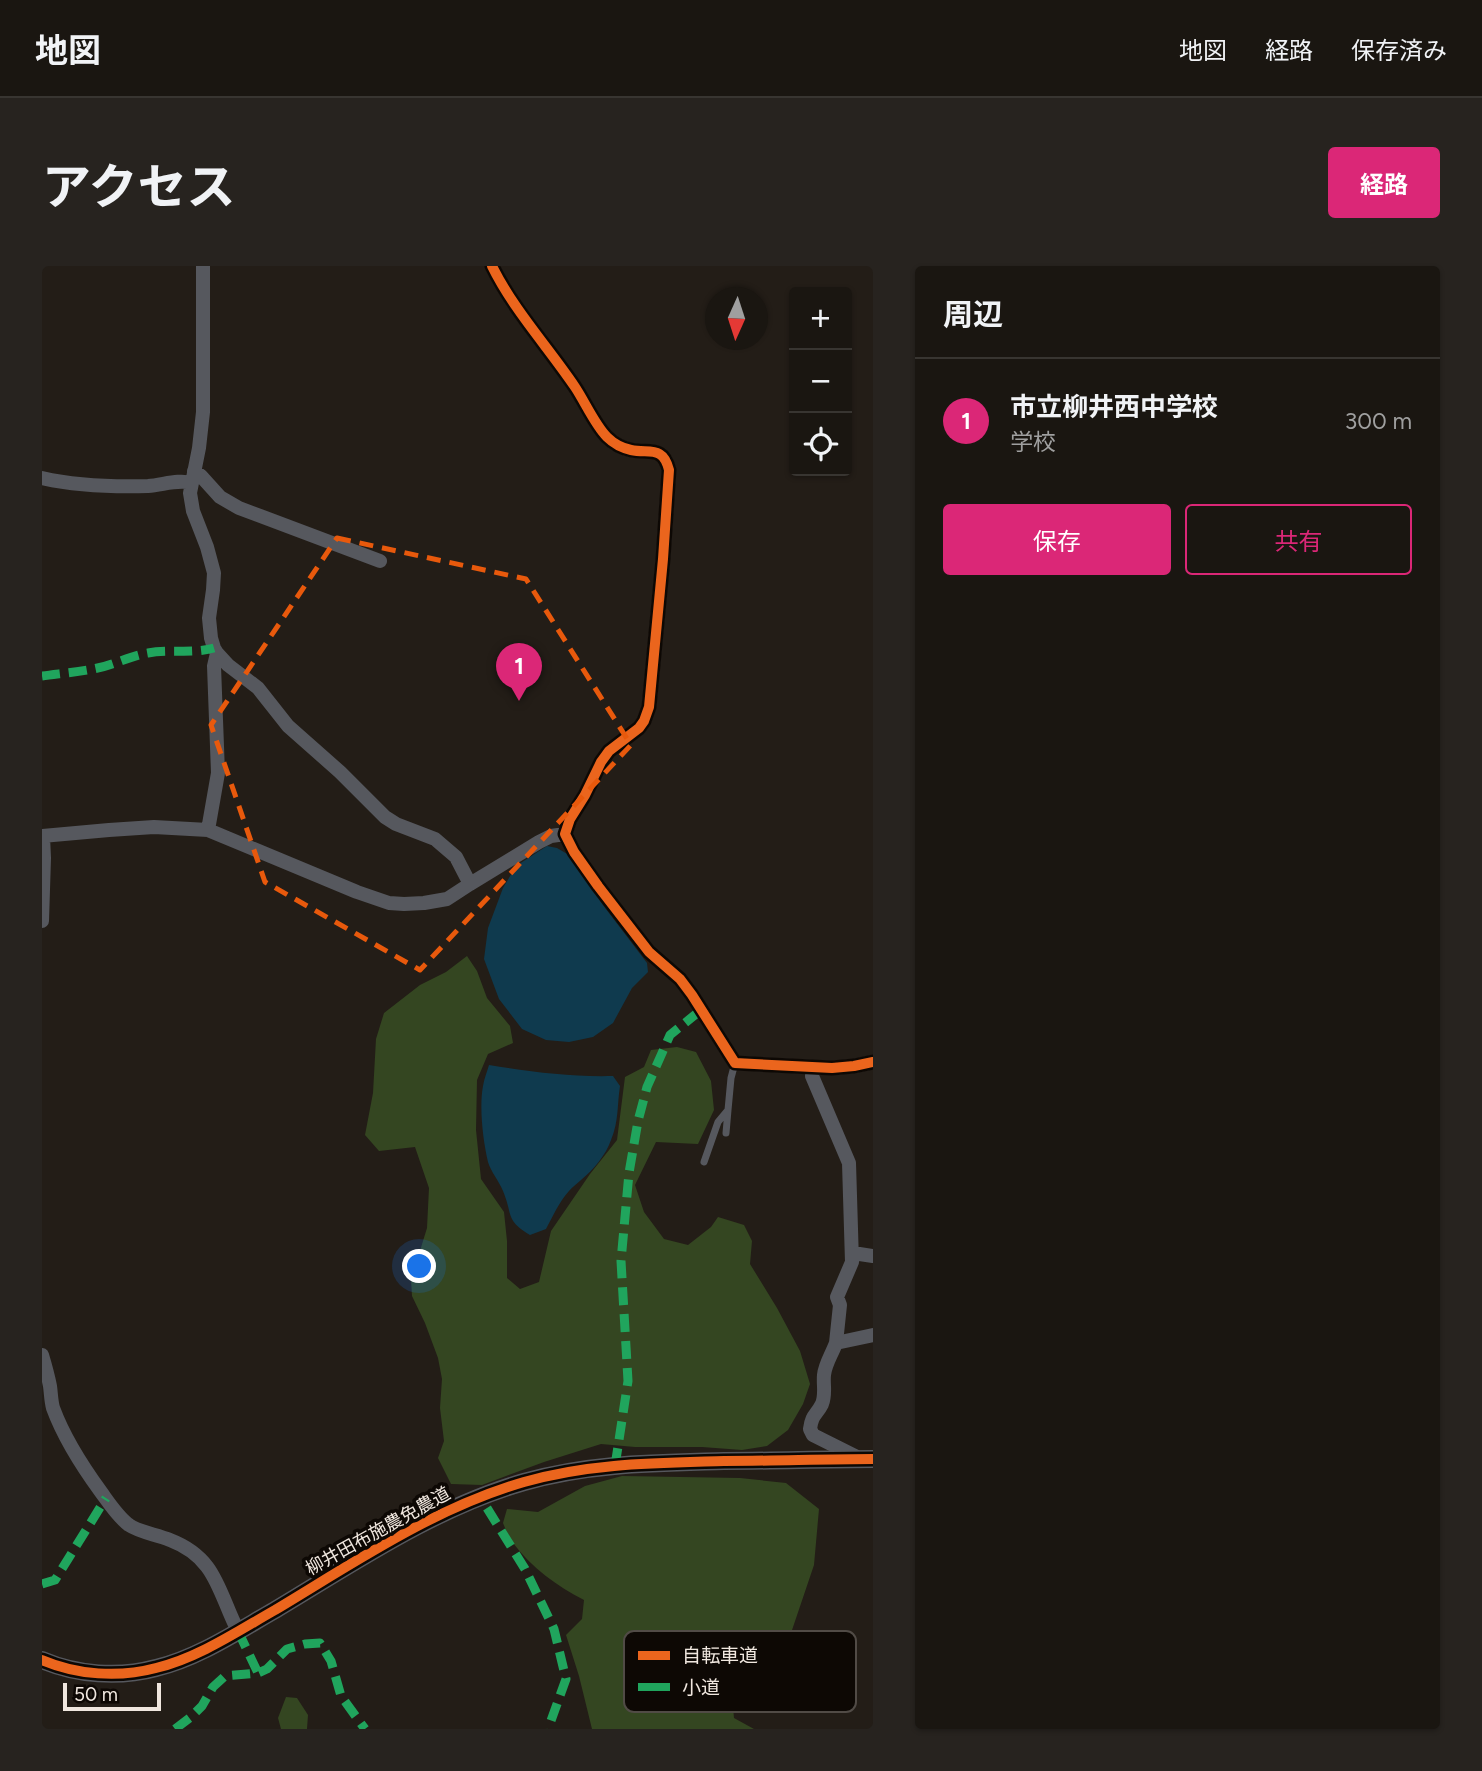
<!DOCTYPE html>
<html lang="ja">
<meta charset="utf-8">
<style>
:root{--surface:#1a1611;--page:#27231f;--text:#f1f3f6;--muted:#9f9f9f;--line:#383531;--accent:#db2777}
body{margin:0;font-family:Figtree,"Noto Sans JP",sans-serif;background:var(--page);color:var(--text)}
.controls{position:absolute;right:21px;top:21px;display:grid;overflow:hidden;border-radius:7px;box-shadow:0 2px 5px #0004}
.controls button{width:63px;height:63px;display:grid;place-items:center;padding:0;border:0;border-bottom:2px solid var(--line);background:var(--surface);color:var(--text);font:35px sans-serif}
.compass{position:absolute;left:663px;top:21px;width:63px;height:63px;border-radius:50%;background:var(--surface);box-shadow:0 2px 5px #0004;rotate:183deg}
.scale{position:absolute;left:21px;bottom:18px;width:98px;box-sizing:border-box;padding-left:7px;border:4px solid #f0e7df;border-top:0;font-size:19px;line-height:24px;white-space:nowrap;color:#f0e7df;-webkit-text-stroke:5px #0d0804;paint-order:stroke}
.you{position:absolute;left:378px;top:1001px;width:24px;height:24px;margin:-18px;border:5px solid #fff;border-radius:50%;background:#1a73e8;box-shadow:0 0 0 10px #1a73e833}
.badge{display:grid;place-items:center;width:46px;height:46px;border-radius:50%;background:var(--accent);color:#fff;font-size:23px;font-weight:700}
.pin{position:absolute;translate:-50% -58px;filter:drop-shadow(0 2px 4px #0008)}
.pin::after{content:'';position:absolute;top:37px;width:24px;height:21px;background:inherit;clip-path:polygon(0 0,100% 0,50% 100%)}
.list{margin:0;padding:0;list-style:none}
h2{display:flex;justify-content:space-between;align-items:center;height:91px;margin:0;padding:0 28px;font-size:30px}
h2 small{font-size:23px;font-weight:400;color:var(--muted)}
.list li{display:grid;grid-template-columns:46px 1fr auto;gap:21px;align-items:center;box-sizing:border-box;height:126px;padding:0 28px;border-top:2px solid var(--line)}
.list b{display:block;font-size:26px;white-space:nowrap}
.list p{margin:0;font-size:23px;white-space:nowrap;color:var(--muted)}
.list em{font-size:23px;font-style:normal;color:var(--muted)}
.actions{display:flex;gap:14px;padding:21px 28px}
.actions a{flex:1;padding:16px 0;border:2px solid var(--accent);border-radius:7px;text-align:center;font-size:24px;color:var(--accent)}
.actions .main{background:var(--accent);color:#fff}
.icon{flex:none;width:38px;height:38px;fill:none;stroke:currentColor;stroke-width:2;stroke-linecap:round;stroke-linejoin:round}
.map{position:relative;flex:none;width:831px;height:1463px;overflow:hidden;border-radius:7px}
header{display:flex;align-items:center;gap:42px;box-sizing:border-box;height:98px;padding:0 35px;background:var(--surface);border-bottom:2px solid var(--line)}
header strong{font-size:33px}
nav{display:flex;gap:38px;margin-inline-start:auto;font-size:24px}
.intro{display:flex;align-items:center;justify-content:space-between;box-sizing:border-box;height:168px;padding:0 42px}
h1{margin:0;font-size:49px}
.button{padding:18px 32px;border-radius:7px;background:var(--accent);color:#fff;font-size:24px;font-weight:700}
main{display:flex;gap:42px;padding:0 42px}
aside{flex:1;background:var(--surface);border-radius:7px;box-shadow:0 2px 5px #0004}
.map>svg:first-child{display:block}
.green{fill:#344621}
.water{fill:#0f3a4e}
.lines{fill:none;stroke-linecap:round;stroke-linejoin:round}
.service{stroke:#56585e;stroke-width:7}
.minor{stroke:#56585e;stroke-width:14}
.tertiary{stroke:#56585e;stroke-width:18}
.quiet{stroke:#20a55d;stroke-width:9;stroke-dasharray:18 9;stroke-linecap:butt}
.cycleway-casing{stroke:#0d0804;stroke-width:15}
.cycleway{stroke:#eb651d;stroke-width:10}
.marked{fill:none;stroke:#e8590c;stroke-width:5;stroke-dasharray:14 9;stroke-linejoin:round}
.labels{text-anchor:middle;stroke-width:7;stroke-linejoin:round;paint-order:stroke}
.street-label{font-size:18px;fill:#f0e7df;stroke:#0d0804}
.key{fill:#0d0804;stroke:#514b46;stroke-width:2}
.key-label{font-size:19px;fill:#f0e7df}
</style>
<header>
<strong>地図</strong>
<nav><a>地図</a><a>経路</a><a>保存済み</a></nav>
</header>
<div class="intro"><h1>アクセス</h1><a class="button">経路</a></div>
<main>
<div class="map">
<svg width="831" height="1463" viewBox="0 0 831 1463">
<rect width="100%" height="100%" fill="#231d17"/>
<path class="green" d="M 425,690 L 435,705 L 445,732 L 468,760 L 471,777 L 446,788 L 435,814 L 434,864 L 439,913 L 462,946 L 465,975 L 465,1012 L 478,1023 L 497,1016 L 509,965 L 548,908 L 575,874 L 583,811 L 602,801 L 609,784 L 635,781 L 654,786 L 669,815 L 672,844 L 656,878 L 614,876 L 593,919 L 602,946 L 622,973 L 646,979 L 669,961 L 676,951 L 702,959 L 710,975 L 708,998 L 735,1042 L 758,1085 L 768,1118 L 761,1138 L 746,1164 L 725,1180 L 700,1184 L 660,1181 L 593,1181 L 559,1178 L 502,1196 L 440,1219 L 409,1218 L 396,1192 L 402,1175 L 398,1142 L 400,1113 L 396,1092 L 383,1057 L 370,1030 L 369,1014 L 385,962 L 387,922 L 373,881 L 337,885 L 323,869 L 331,827 L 334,773 L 342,747 L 378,719 L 404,706 Z
M 580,1210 L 698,1212 L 744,1217 L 777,1243 L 772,1299 L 748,1370 L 689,1420 L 692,1452 L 712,1463 L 550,1463 L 537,1410 L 524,1369 L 540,1353 L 542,1334 C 516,1321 489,1301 471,1277 C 467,1272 464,1264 461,1257 L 465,1243 L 496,1246 L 543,1220 Z
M 244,1431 L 255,1432 L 266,1449 L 265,1463 L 239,1463 L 236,1452 Z"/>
<path class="water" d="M 505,580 L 515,582 L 527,589 L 561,639 L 605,697 L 606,706 L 590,722 L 571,757 L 551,771 L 527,776 L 504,774 L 480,763 L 457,733 L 442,693 L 446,662 L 461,622 L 474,600 Z
M 447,799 C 490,806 527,811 571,810 L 578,820 C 575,839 577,855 569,874 C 564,889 551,904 539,914 C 535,918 530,921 527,925 C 517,936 511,950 504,963 L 488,969 C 463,954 471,949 461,925 C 457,915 449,906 446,896 C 441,875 437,841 441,820 C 442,813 445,806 447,799 Z"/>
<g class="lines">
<path class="service" d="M 686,844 L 689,812 L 693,797
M 662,896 L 676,856 L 686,844 L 684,867"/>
<path class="minor" d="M 161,0 L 161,146 L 157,182 L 148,227 L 151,245 L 165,281 L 172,307 L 171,324 L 167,352 L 169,372 L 172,382 L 175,387 L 186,399 L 216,422 L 246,460 L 298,506 L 343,551 L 354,558 L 393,573 L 414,591 L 428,618 L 497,576 L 509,570 L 523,568
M 450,0 C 471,43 506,81 533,121 C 543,136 553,159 565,171 C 572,178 580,182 589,184 C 607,188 621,179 627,204 L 621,293 L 607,441 L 602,455 L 597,462 L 567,485 L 559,496 L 543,529 L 528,553 L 523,568 L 532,586 L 556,620 L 607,686 L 638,713 L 650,729 L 693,797 L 790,802 L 812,800 L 831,796
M 152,205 L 159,210 L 178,231 L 197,242 L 338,295
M 0,212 C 35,220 70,221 106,220 C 121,219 136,213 150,217
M 166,564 L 176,507 L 172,400 L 175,387
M 0,570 L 67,564 L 112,561 L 166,564 L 315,626 L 347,637 L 362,638 L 382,637 L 405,633 L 428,618
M 0,655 L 2,592 L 1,570
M 771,802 L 770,810 L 807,897 L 810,996 L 795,1031 L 798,1039 L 794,1077
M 811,987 L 831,990
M 0,1089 C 3,1099 6,1110 8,1120 C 9,1127 9,1135 11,1142 C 22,1172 40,1200 59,1226 C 67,1237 76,1251 87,1259 C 99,1267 114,1268 128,1274 C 175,1292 176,1326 196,1365
M 816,1193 L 813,1190 L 771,1169 L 768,1163 C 770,1148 774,1150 780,1138 C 784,1128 781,1119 782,1109 C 783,1098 790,1088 794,1077 L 831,1069"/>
<path class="tertiary" d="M 0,1394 C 35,1409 77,1412 114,1402 C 156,1392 196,1365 233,1344 C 313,1296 392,1242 482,1216 C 548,1197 615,1197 682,1195 C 732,1195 781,1193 831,1193"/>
<path class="quiet" d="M 0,410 C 21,407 51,405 70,398 C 82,394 94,389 106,387 C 128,383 151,388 172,382
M 573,1200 L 586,1115 L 579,995 L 587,907 L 596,855 L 605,821 L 628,769 L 659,744
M 445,1242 L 483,1303 L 512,1363 L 524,1413 L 506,1463
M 0,1318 L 13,1314 L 64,1232
M 196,1365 L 216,1407
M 133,1463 L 149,1451 L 160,1440 L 171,1421 L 183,1410 L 216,1407 L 225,1403 L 245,1383 L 263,1378 L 278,1377 L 289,1395 L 299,1430 L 323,1463"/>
<defs>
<path id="cycleway" d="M 450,0 C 471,43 506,81 533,121 C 543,136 553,159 565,171 C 572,178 580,182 589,184 C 607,188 621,179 627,204 L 621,293 L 607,441 L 602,455 L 597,462 L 567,485 L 559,496 L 543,529 L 528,553 L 523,568 L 532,586 L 556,620 L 607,686 L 638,713 L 650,729 L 693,797 L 790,802 L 812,800 L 831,796
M 0,1394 C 35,1409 77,1412 114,1402 C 156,1392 196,1365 233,1344 C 313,1296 392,1242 482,1216 C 548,1197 615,1197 682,1195 C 732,1195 781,1193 831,1193"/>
</defs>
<use href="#cycleway" class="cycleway-casing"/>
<use href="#cycleway" class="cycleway"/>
</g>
<path class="marked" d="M 295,272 L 484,313 L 589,479 L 378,704 L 223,616 L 169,459 Z"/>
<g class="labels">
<g class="street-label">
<text transform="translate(336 1265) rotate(-29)" y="6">柳井田布施農免農道</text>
</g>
</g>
<rect x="582" y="1365" width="232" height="81" rx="10" class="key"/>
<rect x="596" y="1385" width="32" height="9" fill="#eb651d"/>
<rect x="596" y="1417" width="32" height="8" fill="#20a55d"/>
<g class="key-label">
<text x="640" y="1396">自転車道</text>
<text x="640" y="1428">小道</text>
</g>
</svg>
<div class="controls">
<button>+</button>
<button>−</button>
<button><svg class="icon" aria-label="locate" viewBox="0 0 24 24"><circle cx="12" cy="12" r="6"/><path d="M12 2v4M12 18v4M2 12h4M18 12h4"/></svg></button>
</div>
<svg class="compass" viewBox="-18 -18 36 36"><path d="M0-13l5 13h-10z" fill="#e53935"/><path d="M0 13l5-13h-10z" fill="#9f9f9f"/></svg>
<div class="scale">50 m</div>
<div class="you"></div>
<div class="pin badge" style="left:477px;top:435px">1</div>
</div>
<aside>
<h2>周辺<small></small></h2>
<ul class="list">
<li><span class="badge">1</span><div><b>市立柳井西中学校</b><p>学校</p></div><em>300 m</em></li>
</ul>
<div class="actions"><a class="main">保存</a><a>共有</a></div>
</aside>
</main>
